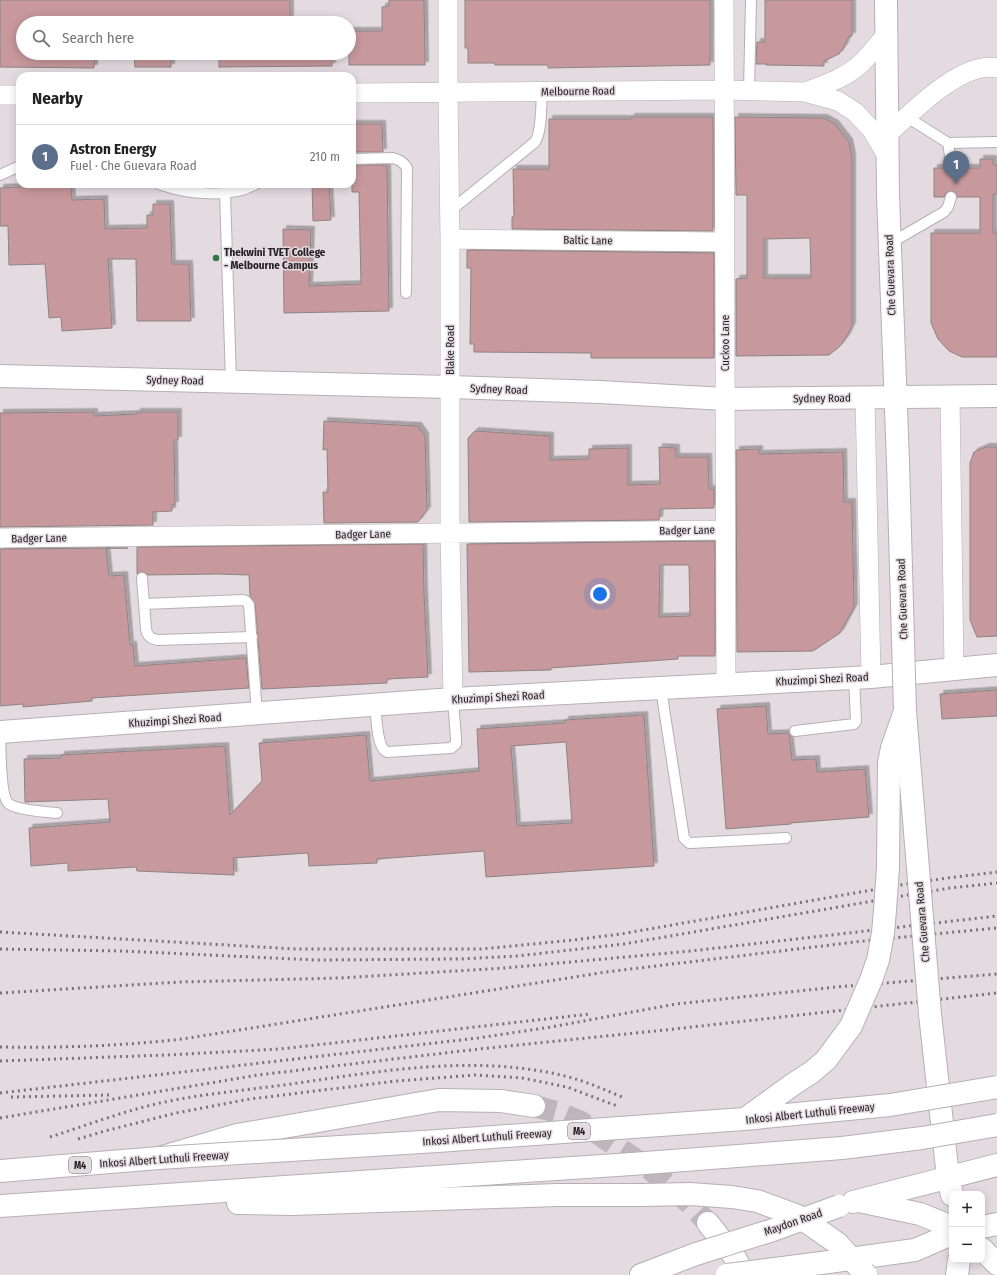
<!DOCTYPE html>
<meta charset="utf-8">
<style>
:root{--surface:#fff;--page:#f6f6f6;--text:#222;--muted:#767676;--line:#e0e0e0;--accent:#d93025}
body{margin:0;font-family:"Fira Sans Condensed",sans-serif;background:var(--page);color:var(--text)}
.controls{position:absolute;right:12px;bottom:12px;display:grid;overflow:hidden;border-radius:8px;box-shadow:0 2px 10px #0003}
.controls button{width:36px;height:36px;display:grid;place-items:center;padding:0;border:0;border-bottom:1px solid var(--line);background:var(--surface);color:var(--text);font:20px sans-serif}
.you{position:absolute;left:600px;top:594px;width:14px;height:14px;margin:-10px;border:3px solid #fff;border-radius:50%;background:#1a73e8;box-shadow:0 0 0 6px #1a73e833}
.badge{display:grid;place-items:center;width:26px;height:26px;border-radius:50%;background:var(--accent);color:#fff;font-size:13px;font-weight:700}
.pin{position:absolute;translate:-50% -33px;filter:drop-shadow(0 1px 2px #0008)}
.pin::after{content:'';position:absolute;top:21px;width:14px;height:12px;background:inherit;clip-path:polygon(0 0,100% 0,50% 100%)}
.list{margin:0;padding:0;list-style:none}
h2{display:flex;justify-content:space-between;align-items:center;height:52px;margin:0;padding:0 16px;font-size:17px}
h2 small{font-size:13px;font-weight:400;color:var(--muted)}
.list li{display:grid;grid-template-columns:26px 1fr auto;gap:12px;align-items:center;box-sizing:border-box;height:64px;padding:0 16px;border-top:1px solid var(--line)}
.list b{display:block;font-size:15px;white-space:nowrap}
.list p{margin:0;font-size:13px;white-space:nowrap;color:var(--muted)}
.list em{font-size:13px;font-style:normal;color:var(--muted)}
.icon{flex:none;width:22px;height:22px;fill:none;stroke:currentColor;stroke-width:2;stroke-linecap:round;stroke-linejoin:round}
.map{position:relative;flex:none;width:997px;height:1275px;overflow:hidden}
.search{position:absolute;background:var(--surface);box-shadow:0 2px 10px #0003;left:16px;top:16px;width:340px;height:44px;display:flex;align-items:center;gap:10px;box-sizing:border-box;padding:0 14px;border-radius:22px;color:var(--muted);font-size:15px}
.panel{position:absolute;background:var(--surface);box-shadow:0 2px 10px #0003;left:16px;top:72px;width:340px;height:116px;border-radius:12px}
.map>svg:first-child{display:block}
.building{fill:#c7989c;stroke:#8d8485;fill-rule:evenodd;filter:url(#shadow)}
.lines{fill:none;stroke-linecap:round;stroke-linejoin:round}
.highway-tunnel{stroke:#beb6bb;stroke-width:22;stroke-dasharray:22 11;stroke-linecap:butt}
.lane-casing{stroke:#b7afb4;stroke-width:12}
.street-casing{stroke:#b7afb4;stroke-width:20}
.secondary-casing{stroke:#b7afb4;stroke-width:24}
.primary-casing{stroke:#b7afb4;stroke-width:24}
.highway-casing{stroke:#b7afb4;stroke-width:24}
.lane{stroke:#fff;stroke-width:10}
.street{stroke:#fff;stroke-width:19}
.secondary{stroke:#fff;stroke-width:22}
.primary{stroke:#fff;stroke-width:22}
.highway{stroke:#fff;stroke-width:22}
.rail{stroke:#797377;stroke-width:3;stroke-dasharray:2 4;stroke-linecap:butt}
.secondary-bridge-casing{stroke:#b7afb4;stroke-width:24;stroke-linecap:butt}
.highway-bridge-casing{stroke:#b7afb4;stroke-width:24;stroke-linecap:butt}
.secondary-bridge{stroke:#fff;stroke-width:22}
.highway-bridge{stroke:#fff;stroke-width:22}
.poi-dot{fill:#327845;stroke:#e4dbe1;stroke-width:1.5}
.labels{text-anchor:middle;stroke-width:3;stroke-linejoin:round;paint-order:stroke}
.shield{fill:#e4dbe1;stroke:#5e5a5d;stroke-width:1}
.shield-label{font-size:10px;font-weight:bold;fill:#252224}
.street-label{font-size:11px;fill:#252224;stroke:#e4dbe1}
.poi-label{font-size:11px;font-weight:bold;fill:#252224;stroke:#e4dbe1;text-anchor:start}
</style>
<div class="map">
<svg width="997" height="1275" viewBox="0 0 997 1275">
<defs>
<filter id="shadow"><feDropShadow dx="3.5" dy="-3.5" stdDeviation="0" flood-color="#0004"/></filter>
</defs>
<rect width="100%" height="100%" fill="#e4dbe1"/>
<path class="building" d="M 0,0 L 290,0 L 290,23 L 23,23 L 23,53 L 95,53 L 94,68 L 0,67 Z
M 389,0 L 424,0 L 425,65 L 349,65 L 349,31 L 382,31 L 382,7 L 389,6 Z
M 465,0 L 710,0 L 710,65 L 548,68 L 548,65 L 495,65 L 495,63 L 468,63 L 468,48 L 465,48 Z
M 765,0 L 852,0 L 852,36 L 849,36 L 844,47 L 839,54 L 824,61 L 824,66 L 766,65 L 766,64 L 756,64 L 757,42 L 765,42 Z
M 134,53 L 171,53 L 171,67 L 135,67 Z
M 219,53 L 332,53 L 332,66 L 219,67 Z
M 631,117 L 713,117 L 713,231 L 512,229 L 512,217 L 514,217 L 513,169 L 549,169 L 549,119 L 631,119 Z
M 735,117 L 824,118 L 835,124 L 849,142 L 852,157 L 852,326 L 846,338 L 839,347 L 829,355 L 736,356 L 736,279 L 747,278 L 747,195 L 736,195 ZM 810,238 L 811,278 L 764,278 L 764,239 Z
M 352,124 L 382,124 L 383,152 L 352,152 Z
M 980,159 L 993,159 L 993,165 L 997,165 L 997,194 L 993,194 L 993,233 L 997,233 L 997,357 L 962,357 L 949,351 L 938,339 L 931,323 L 931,233 L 980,233 L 980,197 L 957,197 L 955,192 L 950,191 L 946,193 L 944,197 L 934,197 L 934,168 L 945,168 L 947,172 L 953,174 L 956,173 L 958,168 L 980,168 Z
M 352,165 L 383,165 L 383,166 L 387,166 L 389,311 L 284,313 L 283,229 L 311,230 L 309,286 L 361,284 L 359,192 L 352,192 Z
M 20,184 L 71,184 L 72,200 L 104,199 L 105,229 L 147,228 L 147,215 L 153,215 L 153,204 L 170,204 L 172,264 L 189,264 L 191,321 L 137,321 L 136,259 L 108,259 L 112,328 L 62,331 L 61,317 L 49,318 L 45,264 L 9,265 L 8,226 L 0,226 L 0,188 L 20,187 Z
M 312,184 L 329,184 L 331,220 L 313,221 Z
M 467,250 L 714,253 L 714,358 L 591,358 L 591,353 L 474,352 L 474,344 L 470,344 L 471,268 L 467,268 Z
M 94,412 L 94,416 L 137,414 L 137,412 L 178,412 L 178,440 L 174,440 L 175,505 L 172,505 L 172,511 L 153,512 L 153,525 L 0,527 L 0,413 Z
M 324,421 L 418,426 L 425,436 L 427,510 L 418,522 L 324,523 L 323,492 L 328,492 L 327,449 L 323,450 Z
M 475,431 L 550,436 L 550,460 L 589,459 L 589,449 L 628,448 L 628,485 L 660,484 L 659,447 L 676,448 L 676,457 L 708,457 L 709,489 L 714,489 L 714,508 L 660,509 L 659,520 L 469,522 L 468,438 Z
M 986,447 L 997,447 L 997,636 L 977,637 L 970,620 L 970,463 L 974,452 Z
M 759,449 L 759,454 L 843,452 L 844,502 L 852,502 L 854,607 L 840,633 L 813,651 L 737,652 L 736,450 Z
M 715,541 L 715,656 L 678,656 L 678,659 L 551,668 L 551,670 L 469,672 L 467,544 ZM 660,565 L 689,565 L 690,616 L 659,617 Z
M 423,544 L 424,594 L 428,677 L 387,679 L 387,683 L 262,689 L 255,605 L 250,596 L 249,575 L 218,574 L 148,575 L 142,572 L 137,574 L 137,547 Z
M 106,548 L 109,576 L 124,575 L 130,645 L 133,645 L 135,666 L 246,658 L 249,688 L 92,698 L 92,701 L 23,707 L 23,704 L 0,706 L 0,549 L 128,548 Z
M 997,690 L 997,716 L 942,719 L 940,694 Z
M 766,706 L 768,734 L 789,733 L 792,760 L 816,759 L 817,772 L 865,769 L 869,817 L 790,823 L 791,824 L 726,829 L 717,709 Z
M 644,715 L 654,866 L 486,877 L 484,851 L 377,859 L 377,863 L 309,866 L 308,853 L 233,858 L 234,875 L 137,871 L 136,867 L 68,871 L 68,863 L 31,866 L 29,828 L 110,822 L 108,799 L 25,802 L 24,759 L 61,758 L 61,755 L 225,746 L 230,815 L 262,781 L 259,743 L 366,735 L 370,781 L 479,771 L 477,729 L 565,723 L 565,720 ZM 566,742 L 572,823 L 517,826 L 511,746 Z"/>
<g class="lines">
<path class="highway-tunnel" d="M 534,1106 L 557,1112 L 581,1122 L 651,1170 L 689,1203 L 708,1223"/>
<defs>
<path id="lane" d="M 749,90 L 751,0
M 907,117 L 948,143 L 997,142
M 948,143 L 952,168
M 352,159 L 393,158 C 400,160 403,162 407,168 L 406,293
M 0,175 L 20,166
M 159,184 C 187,194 230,199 256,184
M 225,193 L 231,381
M 450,211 L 535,142 C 542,132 541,105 542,92
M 889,244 L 944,212 L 948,207 L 951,197
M 142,578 L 146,629 C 147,636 151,639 158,640 L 252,637
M 144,604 L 243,600 L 246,601 L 249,605 L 257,714
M 661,689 L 684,838 L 689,843 L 691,843 L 786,838
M 375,706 C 377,717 376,747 387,752 L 451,748 L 456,744 L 456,739 L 453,699
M 795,731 L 854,724 L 856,721 L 854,678
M 0,740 C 1,753 0,797 9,804 C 17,810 46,812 57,813"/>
<path id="street" d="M 448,0 L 448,92 L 450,239 L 450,533 L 453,699
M 724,0 L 726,685
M 805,92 C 823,85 843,79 858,66 C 868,58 876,46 885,36
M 352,93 L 725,90 L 805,92 L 838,101 L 855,112 L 872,130 L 887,156
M 0,95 L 20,95
M 887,135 C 911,113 962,60 997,68
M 450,239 L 725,242
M 865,397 L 871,677
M 950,397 L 954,669
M 0,538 L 726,530"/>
<path id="secondary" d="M 886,0 L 888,195 L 898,462
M 0,376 L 450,387 L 600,392 L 725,399 L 997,396
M 0,732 L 453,699 L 871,677 L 997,665
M 930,1014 L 948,1177 L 952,1195
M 853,1202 L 997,1165
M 982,1227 L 997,1224
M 864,1257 L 915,1250 L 952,1234
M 641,1275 L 696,1254"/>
<path id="primary" d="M 859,1201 L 920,1214 L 952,1227
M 982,1249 L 997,1264
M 957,1275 L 959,1260"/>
<path id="highway" d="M 0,1171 L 159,1158 L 237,1135 L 439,1100 L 501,1101 L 534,1106
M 238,1203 L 293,1204 L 557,1195 L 642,1195
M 0,1206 L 632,1164
M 708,1223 L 734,1256 L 744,1275"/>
</defs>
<use href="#lane" class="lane-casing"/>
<use href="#street" class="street-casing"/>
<use href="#secondary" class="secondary-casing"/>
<use href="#primary" class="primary-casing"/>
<use href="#highway" class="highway-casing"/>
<use href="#lane" class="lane"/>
<use href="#street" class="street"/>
<use href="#secondary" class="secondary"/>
<use href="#primary" class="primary"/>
<use href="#highway" class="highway"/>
<path class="rail" d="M 0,932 L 296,949 L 481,949 L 574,940 L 621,934 L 912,883 L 948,878 L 997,872
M 0,949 L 123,951 L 316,960 L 460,959 L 517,956 L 624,944 L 908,895 L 950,888 L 997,883
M 0,993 L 180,982 L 340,978 L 505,968 L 691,951 L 997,916
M 0,1047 C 61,1048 121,1046 182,1039 L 606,972 L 872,940 L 997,928
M 0,1061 L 167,1055 L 280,1049 L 590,1014
M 0,1093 L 478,1038 L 551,1027 L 676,1004 L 836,987 L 997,974
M 11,1097 L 109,1095
M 0,1118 L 258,1075 L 479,1049 L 665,1030 L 997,993
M 50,1137 C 88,1125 126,1110 165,1102 C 207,1093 249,1090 291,1084 C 382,1071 474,1054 565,1076 C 585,1081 603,1089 622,1097
M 78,1139 L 105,1131 L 176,1113 L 250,1099 L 397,1081 L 475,1075 L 522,1078 L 567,1087 L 617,1106"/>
<defs>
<path id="secondary-bridge" d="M 898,462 L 905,711 L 930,1014
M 696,1254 L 773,1230 L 839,1206
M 727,1275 L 829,1262 L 864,1257"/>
<path id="highway-bridge" d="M 745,1119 L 792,1085 L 812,1072 L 826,1060 L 851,1026 L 871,980 L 878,960 L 883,933 L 885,910 L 888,868 L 889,763 L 892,748 L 905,711
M 159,1158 L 438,1141 L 744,1119 L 890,1105 L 997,1087
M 632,1164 L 842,1148 L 922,1138 L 997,1125
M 642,1195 L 690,1194 L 732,1197 L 757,1201 L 798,1216 L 837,1243 L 866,1275"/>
</defs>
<use href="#secondary-bridge" class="secondary-bridge-casing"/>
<use href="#highway-bridge" class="highway-bridge-casing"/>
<use href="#secondary-bridge" class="secondary-bridge"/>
<use href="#highway-bridge" class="highway-bridge"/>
</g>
<circle class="poi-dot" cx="216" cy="258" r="4"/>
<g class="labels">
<g class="shield">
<rect x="568" y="1123" width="22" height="16" rx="3"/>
<rect x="69" y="1157" width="22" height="16" rx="3"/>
</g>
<g class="shield-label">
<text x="579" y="1135">M4</text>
<text x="80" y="1169">M4</text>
</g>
<g class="street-label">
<text transform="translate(578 91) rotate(-1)" y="4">Melbourne Road</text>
<text transform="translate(588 240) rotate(1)" y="4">Baltic Lane</text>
<text transform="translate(890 275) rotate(-92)" y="4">Che Guevara Road</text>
<text transform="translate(725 343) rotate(-90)" y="4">Cuckoo Lane</text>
<text transform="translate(450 350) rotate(-90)" y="4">Blake Road</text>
<text transform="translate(175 380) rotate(1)" y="4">Sydney Road</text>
<text transform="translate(499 389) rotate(2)" y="4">Sydney Road</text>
<text transform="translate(822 398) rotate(-1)" y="4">Sydney Road</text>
<text transform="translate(687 530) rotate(-1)" y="4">Badger Lane</text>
<text transform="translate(363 534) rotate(-1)" y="4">Badger Lane</text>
<text transform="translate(39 538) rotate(-1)" y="4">Badger Lane</text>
<text transform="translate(902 599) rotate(-92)" y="4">Che Guevara Road</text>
<text transform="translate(822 679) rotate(-3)" y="4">Khuzimpi Shezi Road</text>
<text transform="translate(498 697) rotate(-3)" y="4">Khuzimpi Shezi Road</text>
<text transform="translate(175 720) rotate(-4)" y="4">Khuzimpi Shezi Road</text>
<text transform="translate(922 922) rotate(-95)" y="4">Che Guevara Road</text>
<text transform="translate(810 1113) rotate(-6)" y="4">Inkosi Albert Luthuli Freeway</text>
<text transform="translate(487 1137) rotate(-4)" y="4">Inkosi Albert Luthuli Freeway</text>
<text transform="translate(164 1159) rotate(-4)" y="4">Inkosi Albert Luthuli Freeway</text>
<text transform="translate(793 1222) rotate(-19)" y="4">Maydon Road</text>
</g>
<g class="poi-label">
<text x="224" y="256">Thekwini TVET College<tspan x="224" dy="13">- Melbourne Campus</tspan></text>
</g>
</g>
</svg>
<div class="controls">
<button>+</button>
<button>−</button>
</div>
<div class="you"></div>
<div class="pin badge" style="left:956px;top:184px;background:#5c6f8a">1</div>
<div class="search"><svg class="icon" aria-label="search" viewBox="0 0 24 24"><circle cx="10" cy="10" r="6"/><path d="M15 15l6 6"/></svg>Search here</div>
<section class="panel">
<h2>Nearby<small></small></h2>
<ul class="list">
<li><span class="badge" style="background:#5c6f8a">1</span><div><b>Astron Energy</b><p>Fuel · Che Guevara Road</p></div><em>210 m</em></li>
</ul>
</section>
</div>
